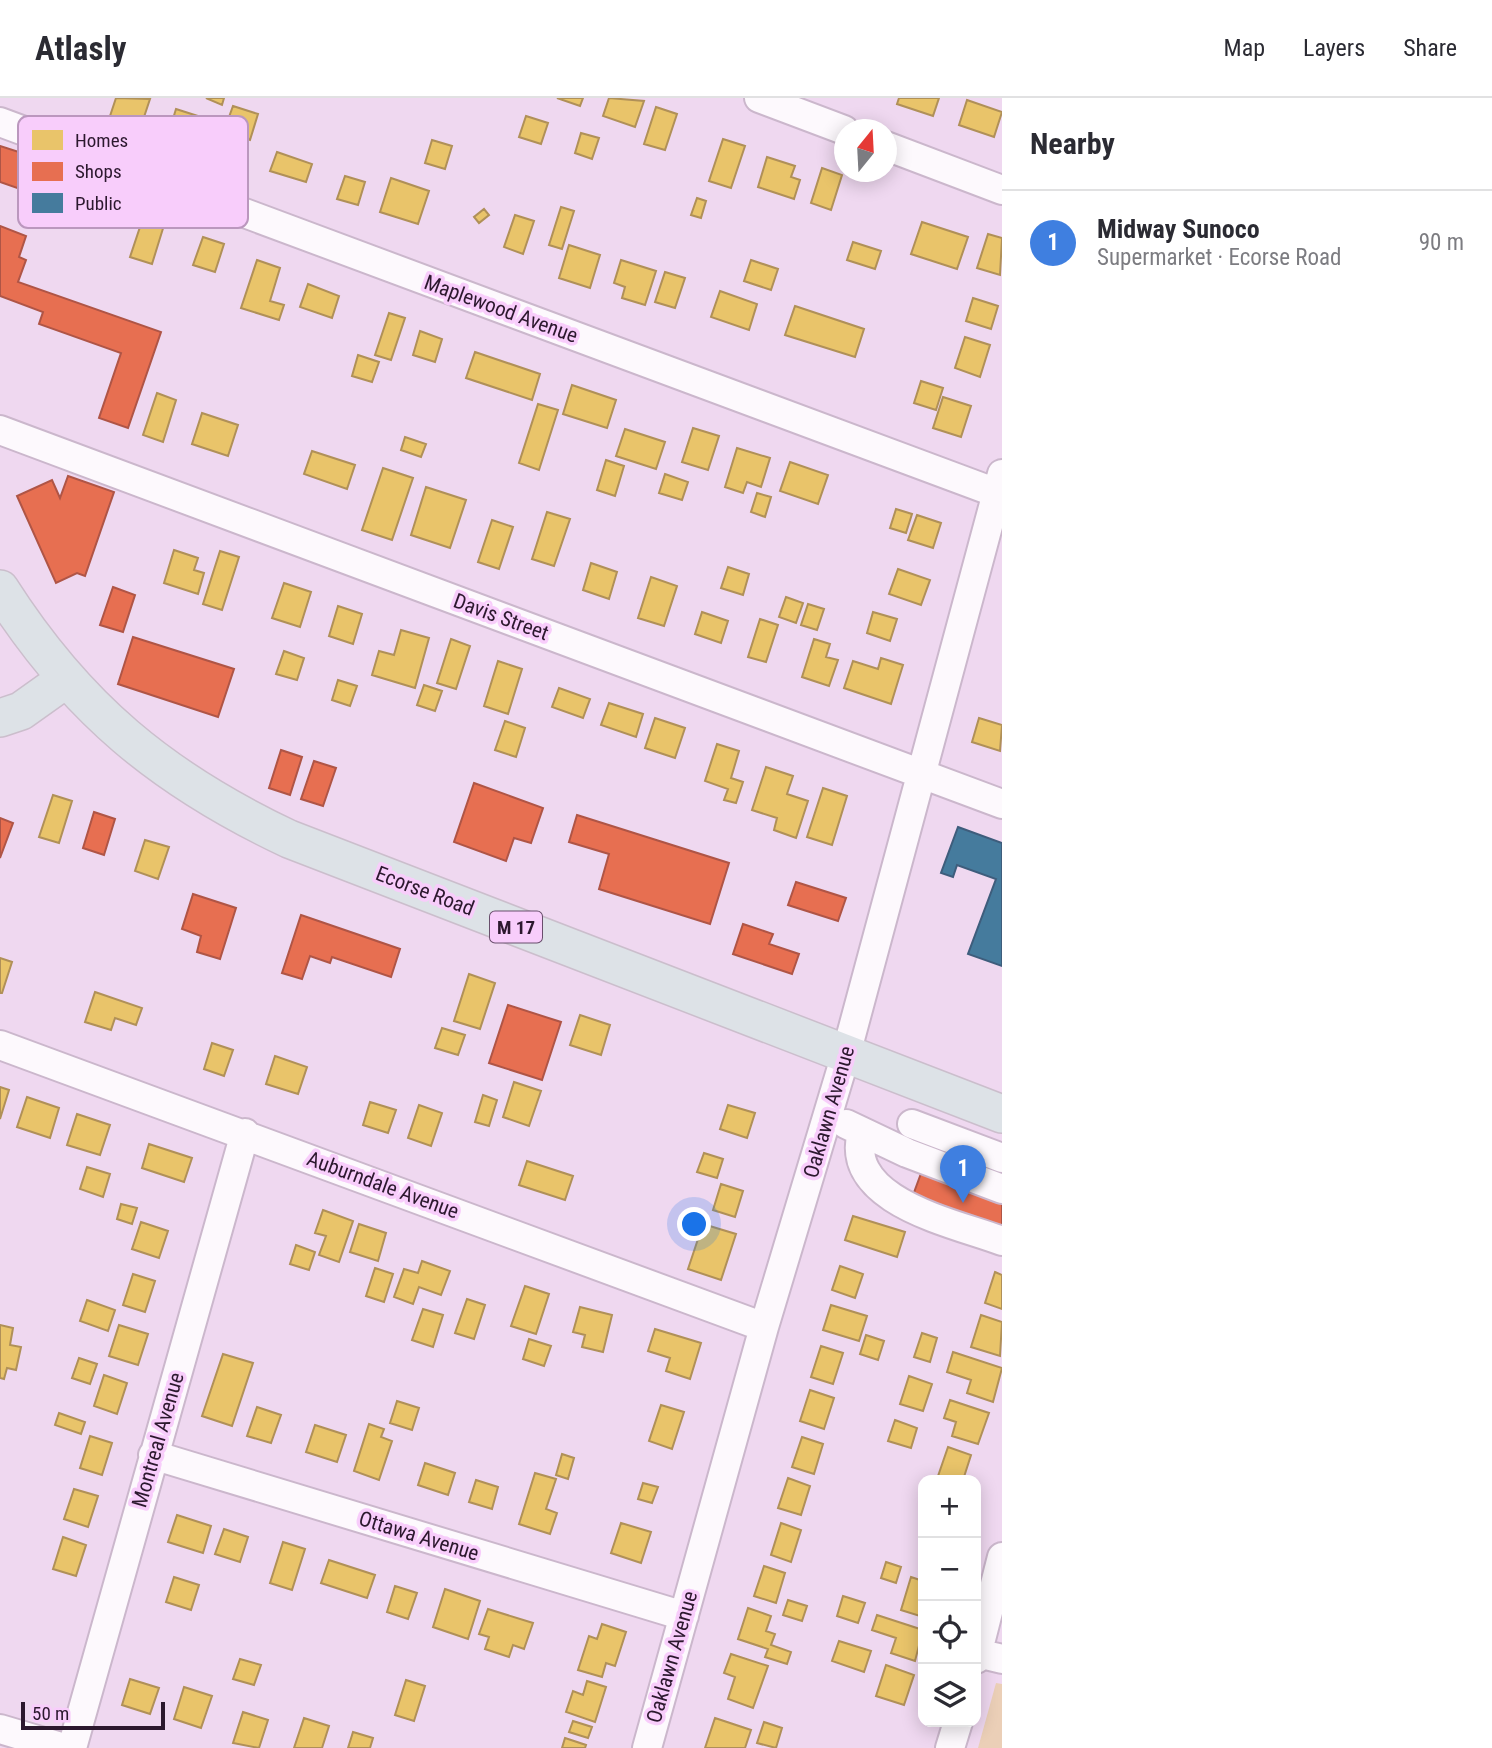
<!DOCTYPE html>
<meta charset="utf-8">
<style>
:root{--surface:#fff;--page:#f2f2f3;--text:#2b2b33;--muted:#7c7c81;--line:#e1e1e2;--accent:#ea580c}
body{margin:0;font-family:"Roboto Condensed",sans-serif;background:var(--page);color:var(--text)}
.controls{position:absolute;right:21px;bottom:21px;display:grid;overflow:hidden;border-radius:14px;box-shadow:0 4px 18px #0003}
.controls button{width:63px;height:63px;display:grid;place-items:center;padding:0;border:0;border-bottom:2px solid var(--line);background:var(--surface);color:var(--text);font:35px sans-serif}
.compass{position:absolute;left:834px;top:21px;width:63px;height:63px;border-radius:50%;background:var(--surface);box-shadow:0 4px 18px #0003;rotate:18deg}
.scale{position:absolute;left:21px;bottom:18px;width:144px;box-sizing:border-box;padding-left:7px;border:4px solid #2c182e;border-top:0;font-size:19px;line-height:24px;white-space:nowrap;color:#2c182e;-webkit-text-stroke:5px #f8cdfb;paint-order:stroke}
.you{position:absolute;left:695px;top:1127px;width:24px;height:24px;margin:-18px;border:5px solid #fff;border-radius:50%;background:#1a73e8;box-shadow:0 0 0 10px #1a73e833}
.badge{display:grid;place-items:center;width:46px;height:46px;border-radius:50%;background:var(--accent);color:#fff;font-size:23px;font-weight:700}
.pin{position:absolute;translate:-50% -58px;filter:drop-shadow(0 2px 4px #0008)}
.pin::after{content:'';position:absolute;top:37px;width:24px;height:21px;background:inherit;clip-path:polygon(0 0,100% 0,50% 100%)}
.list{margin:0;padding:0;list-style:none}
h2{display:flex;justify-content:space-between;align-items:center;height:91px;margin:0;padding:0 28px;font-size:30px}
h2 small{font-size:23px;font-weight:400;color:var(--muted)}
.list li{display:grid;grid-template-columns:46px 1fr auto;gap:21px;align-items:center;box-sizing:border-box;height:105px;padding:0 28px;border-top:2px solid var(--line)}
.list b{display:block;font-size:26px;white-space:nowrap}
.list p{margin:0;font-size:23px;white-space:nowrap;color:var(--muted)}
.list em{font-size:23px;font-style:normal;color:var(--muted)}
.icon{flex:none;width:38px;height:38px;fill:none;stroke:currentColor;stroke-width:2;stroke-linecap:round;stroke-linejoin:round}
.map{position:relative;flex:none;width:1002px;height:1650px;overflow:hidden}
header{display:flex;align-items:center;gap:42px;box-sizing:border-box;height:98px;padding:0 35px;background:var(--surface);border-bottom:2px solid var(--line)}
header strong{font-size:33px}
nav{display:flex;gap:38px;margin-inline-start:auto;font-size:24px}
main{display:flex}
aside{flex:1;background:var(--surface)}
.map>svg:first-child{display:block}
.green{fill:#ebcfb7}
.homes{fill:#e9c46a;stroke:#b09058;stroke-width:2}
.shops{fill:#e76f51;stroke:#af5546;stroke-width:2}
.public{fill:#457b9d;stroke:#3e5d7c;stroke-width:2}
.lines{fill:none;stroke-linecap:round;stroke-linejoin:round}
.minor-casing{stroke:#cbb7cc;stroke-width:32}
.major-casing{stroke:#cbbecc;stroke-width:40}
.minor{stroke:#fdf9fd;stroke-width:28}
.major{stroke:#dde2e7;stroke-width:37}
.labels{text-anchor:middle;stroke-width:7;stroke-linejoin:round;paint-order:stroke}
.shield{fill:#f8cdfb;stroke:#694e6c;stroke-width:2}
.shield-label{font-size:19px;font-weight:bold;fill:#2c182e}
.street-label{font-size:21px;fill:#2c182e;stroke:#f8cdfb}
.key{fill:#f8cdfb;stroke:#bb97be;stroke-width:2}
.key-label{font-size:19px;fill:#2c182e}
</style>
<header>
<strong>Atlasly</strong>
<nav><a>Map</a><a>Layers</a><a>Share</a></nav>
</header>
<main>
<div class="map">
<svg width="1002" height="1650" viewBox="0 0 1002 1650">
<rect width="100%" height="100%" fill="#efd8f0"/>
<path class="green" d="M 996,1585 L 1002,1586 L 1002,1650 L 978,1650 Z"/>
<path class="homes" d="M 116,0 L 150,1 L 141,28 L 110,18 Z
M 206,0 L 224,0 L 222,7 Z
M 557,0 L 583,0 L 580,8 Z
M 609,0 L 644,3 L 635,29 L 603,18 Z
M 899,0 L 939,0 L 933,18 L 897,6 Z
M 967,2 L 1002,14 L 994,39 L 959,27 Z
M 233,8 L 258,16 L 250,42 L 224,33 Z
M 656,9 L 677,16 L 665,52 L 644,46 Z
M 176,11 L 204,20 L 196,46 L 168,37 Z
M 526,18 L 548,25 L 541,46 L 519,39 Z
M 581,35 L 599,40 L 592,61 L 575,55 Z
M 723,41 L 745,48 L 731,90 L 709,83 Z
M 432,42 L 452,48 L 445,71 L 425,65 Z
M 277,54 L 312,66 L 306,84 L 270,73 Z
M 767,59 L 795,68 L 791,79 L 800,82 L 794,101 L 758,89 Z
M 822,70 L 842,77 L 831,112 L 811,105 Z
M 345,78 L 365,84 L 358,107 L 337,101 Z
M 391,80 L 429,93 L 418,126 L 380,114 Z
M 697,100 L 706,103 L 701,120 L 691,117 Z
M 561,109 L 574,113 L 562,151 L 549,147 Z
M 484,111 L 489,117 L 479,125 L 474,119 Z
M 144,117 L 165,124 L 152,166 L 130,159 Z
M 515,117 L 534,123 L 523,156 L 504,149 Z
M 922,124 L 968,139 L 957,171 L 911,156 Z
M 988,136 L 1002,140 L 1000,177 L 977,170 Z
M 203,139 L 224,146 L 215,174 L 193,167 Z
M 853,144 L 881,153 L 875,171 L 847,162 Z
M 569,147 L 600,157 L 590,190 L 559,180 Z
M 257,162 L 280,170 L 270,203 L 284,207 L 279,222 L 241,210 Z
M 621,162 L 656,173 L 645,207 L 622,200 L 625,189 L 614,185 Z
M 751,162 L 778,171 L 771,192 L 744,183 Z
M 665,174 L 685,180 L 675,210 L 655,204 Z
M 308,186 L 339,198 L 332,220 L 300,209 Z
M 720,193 L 757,206 L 749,232 L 711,219 Z
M 973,200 L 998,208 L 991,231 L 966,223 Z
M 795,208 L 864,231 L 855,259 L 785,237 Z
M 389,215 L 405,220 L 391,262 L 375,257 Z
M 420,233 L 442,241 L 435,264 L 413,257 Z
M 965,239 L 990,247 L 980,279 L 955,270 Z
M 475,254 L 540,276 L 532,302 L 466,280 Z
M 358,257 L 379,264 L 372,284 L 352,278 Z
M 921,283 L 943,290 L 936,312 L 914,305 Z
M 572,287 L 616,302 L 607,330 L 563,316 Z
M 157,295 L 176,302 L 163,344 L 143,337 Z
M 943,299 L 971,308 L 961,339 L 933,330 Z
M 538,306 L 558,312 L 539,372 L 519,365 Z
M 202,315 L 238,327 L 228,358 L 192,346 Z
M 693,330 L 719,338 L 708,372 L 682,364 Z
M 625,331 L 665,344 L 656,371 L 616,358 Z
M 405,339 L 426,346 L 421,359 L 401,352 Z
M 737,350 L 770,360 L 761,389 L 747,384 L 743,395 L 725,389 Z
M 312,353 L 355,367 L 347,391 L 304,376 Z
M 606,362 L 624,368 L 615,398 L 597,392 Z
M 790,364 L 828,377 L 818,406 L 780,393 Z
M 383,370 L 413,380 L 392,442 L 362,432 Z
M 665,376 L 688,384 L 682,402 L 659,395 Z
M 426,389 L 466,402 L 450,450 L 411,437 Z
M 757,395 L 771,399 L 765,419 L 751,414 Z
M 896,411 L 912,416 L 906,435 L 890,430 Z
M 547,414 L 570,421 L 554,468 L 532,461 Z
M 917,417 L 941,425 L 933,450 L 908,442 Z
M 492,422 L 513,429 L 499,471 L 478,464 Z
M 174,452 L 198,460 L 194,472 L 204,475 L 198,496 L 164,485 Z
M 220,453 L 239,459 L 222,512 L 203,506 Z
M 591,465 L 617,474 L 609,501 L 583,492 Z
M 728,469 L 749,476 L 743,497 L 721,490 Z
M 898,471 L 930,482 L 921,507 L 889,496 Z
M 651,479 L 677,488 L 664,528 L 638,520 Z
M 284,485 L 311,494 L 300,529 L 272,520 Z
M 786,499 L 803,505 L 796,525 L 779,519 Z
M 808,506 L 824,511 L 817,532 L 801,527 Z
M 338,508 L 362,516 L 353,546 L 329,538 Z
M 702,514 L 728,523 L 721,545 L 695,536 Z
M 873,514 L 897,521 L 890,543 L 867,535 Z
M 760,521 L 778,527 L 766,564 L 748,559 Z
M 401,532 L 429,540 L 415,590 L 372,577 L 379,553 L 394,557 Z
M 451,541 L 470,548 L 456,591 L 437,585 Z
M 814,541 L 830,546 L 826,559 L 838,562 L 829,588 L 802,579 Z
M 284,553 L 304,560 L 297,582 L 276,576 Z
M 881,560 L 903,567 L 891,606 L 844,590 L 853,563 L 878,571 Z
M 498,563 L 522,571 L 508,616 L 484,608 Z
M 338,582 L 357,588 L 350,608 L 332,602 Z
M 424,587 L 442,593 L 435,613 L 417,607 Z
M 559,590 L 590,601 L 583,620 L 552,609 Z
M 609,605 L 643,616 L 636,639 L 601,627 Z
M 655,620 L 685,630 L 675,660 L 645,650 Z
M 979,620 L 1002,627 L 1000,653 L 972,644 Z
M 505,623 L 525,630 L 516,659 L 495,652 Z
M 717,646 L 739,653 L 731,680 L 743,684 L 736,705 L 724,702 L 728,691 L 705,683 Z
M 766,669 L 793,678 L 787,696 L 808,703 L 796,740 L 774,732 L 777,720 L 752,712 Z
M 823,690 L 847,698 L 832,747 L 807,739 Z
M 53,697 L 72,703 L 59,745 L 39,739 Z
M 145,742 L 169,749 L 158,781 L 135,773 Z
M 0,860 L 12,864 L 2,895 L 0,895 Z
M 469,876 L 495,885 L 480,931 L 454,923 Z
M 95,894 L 142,910 L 136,927 L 115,920 L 111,932 L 85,924 Z
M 580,917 L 610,927 L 601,957 L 570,947 Z
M 442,930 L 465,937 L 458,957 L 435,950 Z
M 212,945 L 233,952 L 224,978 L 204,971 Z
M 275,958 L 307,969 L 298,996 L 266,986 Z
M 514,984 L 541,993 L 529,1028 L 503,1019 Z
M 0,989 L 9,992 L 0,1021 Z
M 483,997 L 497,1002 L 489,1028 L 475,1024 Z
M 27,999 L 59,1010 L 50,1040 L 17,1029 Z
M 370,1004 L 396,1012 L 388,1035 L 363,1027 Z
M 419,1007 L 442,1015 L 431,1048 L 408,1040 Z
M 728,1007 L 755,1015 L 747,1040 L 720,1031 Z
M 77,1016 L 110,1027 L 100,1057 L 67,1047 Z
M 149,1046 L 192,1060 L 184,1084 L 142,1070 Z
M 704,1055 L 723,1061 L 717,1080 L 697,1074 Z
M 527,1063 L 573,1078 L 565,1102 L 519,1087 Z
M 87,1069 L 110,1076 L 103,1099 L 80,1091 Z
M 721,1086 L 743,1093 L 735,1119 L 713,1112 Z
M 121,1106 L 137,1110 L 132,1126 L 117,1121 Z
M 323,1112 L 353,1123 L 339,1164 L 319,1157 L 326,1138 L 315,1135 Z
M 853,1118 L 905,1134 L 897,1159 L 845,1142 Z
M 141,1124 L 168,1133 L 159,1160 L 132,1151 Z
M 359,1126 L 386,1135 L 378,1163 L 350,1154 Z
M 703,1126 L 736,1136 L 721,1182 L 688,1171 Z
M 296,1147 L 315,1154 L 309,1172 L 290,1166 Z
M 422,1163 L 450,1173 L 441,1197 L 419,1189 L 413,1206 L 394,1199 L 404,1171 L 418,1175 Z
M 840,1168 L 863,1176 L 855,1200 L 832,1192 Z
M 375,1170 L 393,1176 L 384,1204 L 366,1198 Z
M 995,1174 L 1002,1177 L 1002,1211 L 985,1205 Z
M 133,1176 L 155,1183 L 145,1214 L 123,1207 Z
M 525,1188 L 549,1196 L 536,1236 L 511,1228 Z
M 467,1201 L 485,1207 L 474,1241 L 455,1235 Z
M 87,1202 L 115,1212 L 108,1233 L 80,1223 Z
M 831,1207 L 867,1218 L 859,1243 L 823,1232 Z
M 580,1209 L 612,1217 L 603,1254 L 582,1249 L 585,1237 L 573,1234 Z
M 423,1211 L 443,1217 L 433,1249 L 412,1242 Z
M 981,1217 L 1002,1224 L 1000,1258 L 971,1249 Z
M 0,1227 L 13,1230 L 10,1247 L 21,1249 L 16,1272 L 7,1270 L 4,1281 L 0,1280 Z
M 119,1227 L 148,1236 L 138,1267 L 109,1258 Z
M 655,1231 L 701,1245 L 690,1281 L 666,1273 L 670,1260 L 648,1253 Z
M 922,1235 L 937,1240 L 930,1264 L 914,1259 Z
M 866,1237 L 884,1243 L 878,1262 L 860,1256 Z
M 529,1241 L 551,1248 L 544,1268 L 523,1261 Z
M 821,1248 L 843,1255 L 833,1286 L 811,1279 Z
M 953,1254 L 1002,1270 L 993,1304 L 967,1295 L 971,1282 L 947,1274 Z
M 223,1256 L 253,1265 L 232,1328 L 202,1318 Z
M 79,1260 L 97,1266 L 90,1286 L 72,1280 Z
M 104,1277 L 127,1285 L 117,1316 L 94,1308 Z
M 909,1278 L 932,1286 L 923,1313 L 900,1306 Z
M 810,1292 L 834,1300 L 824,1331 L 800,1323 Z
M 950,1302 L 989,1315 L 978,1346 L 952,1338 L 956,1324 L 944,1320 Z
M 397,1303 L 419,1310 L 412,1332 L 390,1325 Z
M 661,1307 L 684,1314 L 672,1351 L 649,1343 Z
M 257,1309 L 281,1317 L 271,1345 L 247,1338 Z
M 59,1315 L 85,1324 L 81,1336 L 55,1327 Z
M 895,1322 L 917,1330 L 911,1350 L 888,1343 Z
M 369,1326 L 384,1331 L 381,1339 L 392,1343 L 379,1382 L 354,1373 Z
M 315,1327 L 346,1337 L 337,1364 L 306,1354 Z
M 90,1338 L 112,1345 L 102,1377 L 80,1370 Z
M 802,1339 L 823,1346 L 814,1376 L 792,1369 Z
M 948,1349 L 971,1357 L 963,1382 L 937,1381 Z
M 562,1356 L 574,1360 L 568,1381 L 556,1377 Z
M 425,1365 L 455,1375 L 448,1397 L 418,1387 Z
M 535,1375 L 556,1381 L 546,1411 L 557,1415 L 550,1436 L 519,1426 Z
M 788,1380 L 810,1388 L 801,1417 L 778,1410 Z
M 476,1382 L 498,1389 L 492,1411 L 469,1404 Z
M 643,1385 L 658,1389 L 652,1405 L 638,1401 Z
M 74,1391 L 98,1398 L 88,1429 L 64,1421 Z
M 177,1417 L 211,1428 L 203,1455 L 168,1444 Z
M 621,1425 L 651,1434 L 641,1465 L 611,1455 Z
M 781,1425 L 801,1432 L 791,1464 L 771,1457 Z
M 224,1431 L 248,1439 L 240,1464 L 215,1456 Z
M 63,1439 L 86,1447 L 76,1478 L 53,1471 Z
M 283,1444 L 305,1451 L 292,1492 L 270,1485 Z
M 329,1462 L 375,1477 L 367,1500 L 321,1485 Z
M 886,1464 L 901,1469 L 896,1485 L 881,1480 Z
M 764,1468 L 785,1475 L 776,1505 L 754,1498 Z
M 174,1479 L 199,1487 L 191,1512 L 166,1504 Z
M 911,1479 L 923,1483 L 923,1519 L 901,1512 Z
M 395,1488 L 417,1495 L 408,1521 L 387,1514 Z
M 445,1491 L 480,1503 L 468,1541 L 433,1529 Z
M 843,1498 L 865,1505 L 858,1525 L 837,1518 Z
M 788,1502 L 807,1508 L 802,1523 L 783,1517 Z
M 748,1510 L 771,1518 L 766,1533 L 775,1536 L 771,1547 L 791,1554 L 787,1566 L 765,1559 L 768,1551 L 738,1541 Z
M 488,1511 L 533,1525 L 524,1551 L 513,1547 L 509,1559 L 485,1551 L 489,1539 L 479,1536 Z
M 877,1517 L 923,1532 L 915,1563 L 891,1555 L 896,1540 L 872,1532 Z
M 602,1526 L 626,1534 L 615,1568 L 606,1565 L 602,1579 L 578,1572 L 589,1538 L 597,1541 Z
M 839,1543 L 871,1553 L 864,1574 L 832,1563 Z
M 731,1556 L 768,1568 L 753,1610 L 728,1601 L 735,1579 L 724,1575 Z
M 240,1561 L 261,1567 L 254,1587 L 233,1581 Z
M 886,1567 L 914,1577 L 904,1607 L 876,1598 Z
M 130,1581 L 159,1590 L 150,1616 L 122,1607 Z
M 406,1582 L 425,1588 L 414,1623 L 395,1617 Z
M 587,1583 L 606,1589 L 595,1624 L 566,1614 L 573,1593 L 583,1597 Z
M 184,1589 L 212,1598 L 201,1630 L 174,1621 Z
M 243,1614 L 268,1622 L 259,1650 L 233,1645 Z
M 304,1620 L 329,1628 L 322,1650 L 294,1650 Z
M 715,1620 L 751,1632 L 745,1650 L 705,1650 Z
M 573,1623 L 592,1629 L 588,1640 L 569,1634 Z
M 764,1624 L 782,1630 L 776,1650 L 757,1645 Z
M 353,1634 L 373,1640 L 370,1650 L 348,1650 Z
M 565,1640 L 586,1647 L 585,1650 L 562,1650 Z"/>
<path class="shops" d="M 0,48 L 59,67 L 50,93 L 25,85 L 23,92 L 0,84 Z
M 0,128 L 26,138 L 19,159 L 26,162 L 18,184 L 161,234 L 128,330 L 99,320 L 121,255 L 39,226 L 43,214 L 0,198 Z
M 68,378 L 114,394 L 85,478 L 77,475 L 56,485 L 17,398 L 52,382 L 60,400 Z
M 113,489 L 135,497 L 123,534 L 100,527 Z
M 133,539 L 234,571 L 218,619 L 118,586 Z
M 281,652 L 302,659 L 290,697 L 269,690 Z
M 314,663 L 336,670 L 323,708 L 301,701 Z
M 474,685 L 543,710 L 531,745 L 514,740 L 506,763 L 454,744 Z
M 94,714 L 115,721 L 104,757 L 83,750 Z
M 577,717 L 729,765 L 710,826 L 599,791 L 609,756 L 569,744 Z
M 0,720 L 13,725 L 0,760 Z
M 796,784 L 846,800 L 838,823 L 788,807 Z
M 193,796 L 236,810 L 220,861 L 197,854 L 201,838 L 182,831 Z
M 301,817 L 400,851 L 391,879 L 332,859 L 330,865 L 310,858 L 302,881 L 282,875 Z
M 743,826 L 773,836 L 769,846 L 799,856 L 792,876 L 733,856 Z
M 508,907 L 561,924 L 542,982 L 489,965 Z
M 923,1070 L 1002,1099 L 1002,1137 L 912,1100 Z"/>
<path class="public" d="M 958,729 L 1002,745 L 1002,868 L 968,856 L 996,781 L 957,767 L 953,779 L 941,775 Z"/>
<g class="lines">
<defs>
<path id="minor" d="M 759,0 L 844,32
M 0,24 L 1002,397
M 886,48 L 1002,92
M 0,332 L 1002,706
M 0,947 L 764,1229
M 846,1026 L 907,1055 L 1002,1091
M 912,1026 L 1002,1060
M 862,1034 C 843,1104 955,1125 1002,1143
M 153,1357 L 684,1518
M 977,1555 L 1002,1561
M 976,1561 L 1002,1459
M 0,1631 L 64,1650
M 72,1650 L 245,1035
M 647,1650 L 764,1229 L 846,956 L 1002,376
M 950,1650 L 958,1624"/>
<path id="major" d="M 0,491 C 76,610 162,681 289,741 L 1002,1016
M 0,620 L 21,613 L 66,581"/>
</defs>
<use href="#minor" class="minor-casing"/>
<use href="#major" class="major-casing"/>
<use href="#minor" class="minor"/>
<use href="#major" class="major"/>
</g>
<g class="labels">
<rect class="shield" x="490" y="813.5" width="52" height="31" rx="5"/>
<g class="shield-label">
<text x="516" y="836">M 17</text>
</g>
<g class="street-label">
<text transform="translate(501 211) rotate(20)" y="7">Maplewood Avenue</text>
<text transform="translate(501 519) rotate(20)" y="7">Davis Street</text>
<text transform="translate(425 793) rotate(21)" y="7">Ecorse Road</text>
<text transform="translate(829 1014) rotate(-74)" y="7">Oaklawn Avenue</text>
<text transform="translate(383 1087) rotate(20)" y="7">Auburndale Avenue</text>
<text transform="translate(158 1342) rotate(-74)" y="7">Montreal Avenue</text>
<text transform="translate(419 1438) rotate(17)" y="7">Ottawa Avenue</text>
<text transform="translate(672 1559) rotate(-74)" y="7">Oaklawn Avenue</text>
</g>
</g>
<rect x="18" y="18" width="230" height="112" rx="10" class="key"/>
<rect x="32" y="32" width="31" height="20" fill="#e9c46a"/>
<rect x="32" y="64" width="31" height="19" fill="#e76f51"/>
<rect x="32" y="95" width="31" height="20" fill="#457b9d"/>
<g class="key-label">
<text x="75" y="49">Homes</text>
<text x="75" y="80">Shops</text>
<text x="75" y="112">Public</text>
</g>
</svg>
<div class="controls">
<button>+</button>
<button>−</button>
<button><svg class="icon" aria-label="locate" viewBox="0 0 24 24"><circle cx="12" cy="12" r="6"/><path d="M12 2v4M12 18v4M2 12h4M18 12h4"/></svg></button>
<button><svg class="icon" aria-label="layers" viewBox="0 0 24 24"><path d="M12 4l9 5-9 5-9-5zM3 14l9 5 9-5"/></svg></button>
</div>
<svg class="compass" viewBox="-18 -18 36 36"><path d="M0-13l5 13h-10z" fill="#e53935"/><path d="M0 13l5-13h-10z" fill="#7c7c81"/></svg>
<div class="scale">50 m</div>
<div class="you"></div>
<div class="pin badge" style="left:963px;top:1105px;background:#3f7fe0">1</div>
</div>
<aside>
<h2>Nearby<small></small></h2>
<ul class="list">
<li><span class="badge" style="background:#3f7fe0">1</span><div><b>Midway Sunoco</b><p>Supermarket · Ecorse Road</p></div><em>90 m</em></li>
</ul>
</aside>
</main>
